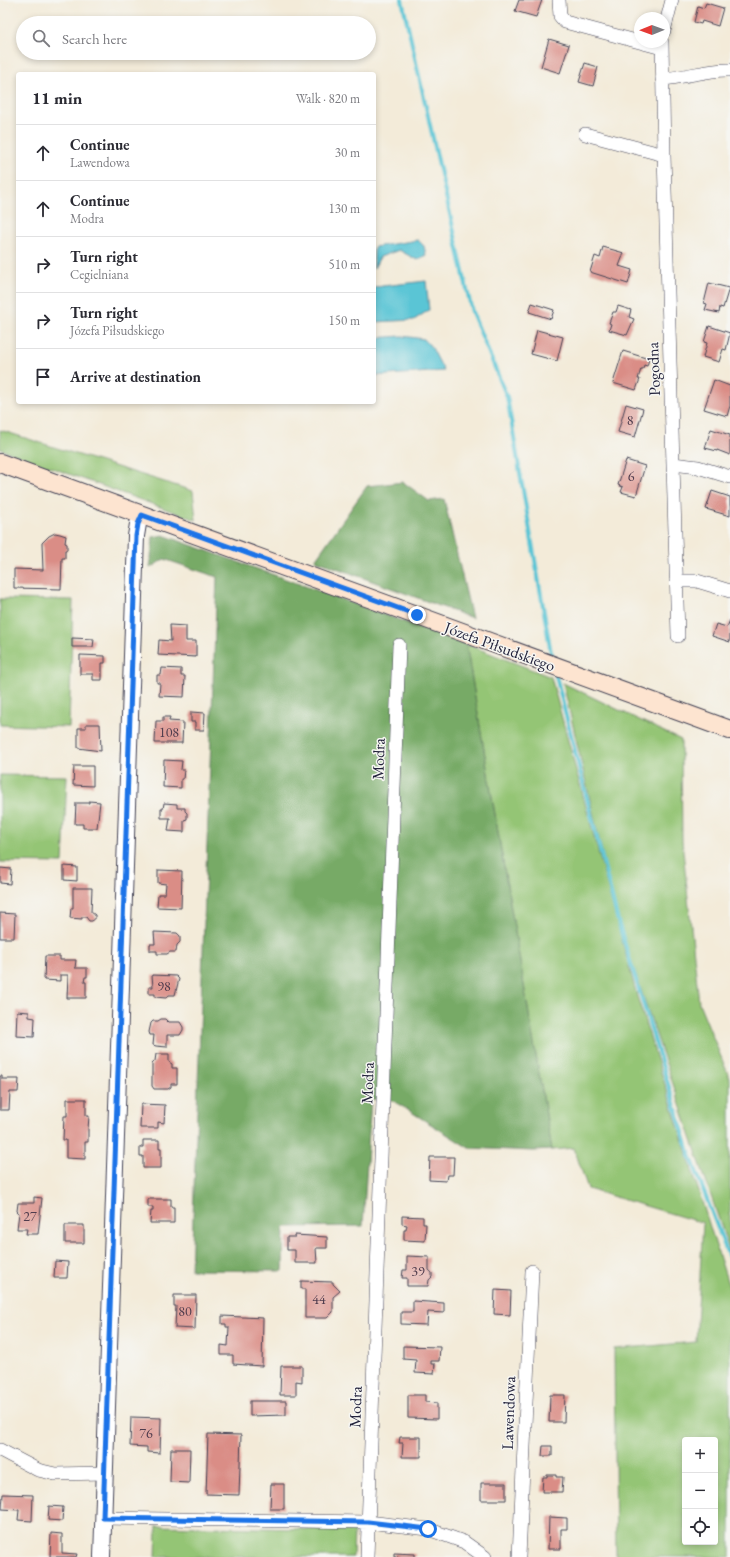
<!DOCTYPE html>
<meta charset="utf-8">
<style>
:root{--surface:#fff;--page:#f7f7f7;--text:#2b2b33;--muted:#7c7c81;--line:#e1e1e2}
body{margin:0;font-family:"EB Garamond",serif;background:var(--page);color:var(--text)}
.controls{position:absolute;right:12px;bottom:12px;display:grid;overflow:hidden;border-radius:4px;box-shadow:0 2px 6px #0003}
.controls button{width:36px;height:36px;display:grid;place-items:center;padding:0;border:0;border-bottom:1px solid var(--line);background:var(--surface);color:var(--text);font:20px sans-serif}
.compass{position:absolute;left:634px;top:12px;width:36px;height:36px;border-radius:50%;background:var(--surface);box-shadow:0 2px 6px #0003;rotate:269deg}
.stop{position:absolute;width:12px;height:12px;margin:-9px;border:3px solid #1a73e8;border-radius:50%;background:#fff}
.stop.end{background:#1a73e8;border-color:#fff;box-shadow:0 1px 4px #0008}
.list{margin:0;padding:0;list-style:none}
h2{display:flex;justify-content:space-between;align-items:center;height:52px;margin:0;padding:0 16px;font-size:17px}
h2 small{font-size:13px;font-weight:400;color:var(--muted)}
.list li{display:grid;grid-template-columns:26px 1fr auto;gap:12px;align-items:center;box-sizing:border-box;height:56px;padding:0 16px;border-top:1px solid var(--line)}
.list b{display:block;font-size:15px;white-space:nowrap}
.list p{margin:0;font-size:13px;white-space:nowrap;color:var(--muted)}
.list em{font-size:13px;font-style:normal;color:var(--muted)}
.icon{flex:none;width:22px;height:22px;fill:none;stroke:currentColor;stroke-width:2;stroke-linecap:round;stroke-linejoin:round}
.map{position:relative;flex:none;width:730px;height:1557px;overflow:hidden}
.search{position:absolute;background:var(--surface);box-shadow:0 2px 6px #0003;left:16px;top:16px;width:360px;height:44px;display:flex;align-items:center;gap:10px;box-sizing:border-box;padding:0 14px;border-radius:22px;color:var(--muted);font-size:15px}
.panel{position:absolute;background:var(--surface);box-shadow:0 2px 6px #0003;left:16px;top:72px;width:360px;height:332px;border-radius:4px}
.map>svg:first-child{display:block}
.green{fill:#94c575;stroke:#5b7458;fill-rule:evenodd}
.forest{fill:#7a6;stroke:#4c6650}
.water{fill:#5ac5d5;stroke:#3e7488}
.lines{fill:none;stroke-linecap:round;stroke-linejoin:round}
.stream{stroke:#5ac5d5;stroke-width:4}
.building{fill:#da8d86}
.minor-casing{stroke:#414053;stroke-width:14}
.tertiary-casing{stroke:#414053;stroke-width:18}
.secondary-casing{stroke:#414053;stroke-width:20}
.minor{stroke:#fff;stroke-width:13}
.tertiary{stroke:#fff;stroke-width:16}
.secondary{stroke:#fde4d0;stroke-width:18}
.route{stroke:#1a73e8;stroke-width:5}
.labels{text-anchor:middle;stroke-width:3;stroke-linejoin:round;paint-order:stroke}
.number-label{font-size:14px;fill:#503d4e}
.street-label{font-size:16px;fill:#22223b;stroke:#f6f6f2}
</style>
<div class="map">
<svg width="730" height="1557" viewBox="0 0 730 1557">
<rect width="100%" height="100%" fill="#f6f6f2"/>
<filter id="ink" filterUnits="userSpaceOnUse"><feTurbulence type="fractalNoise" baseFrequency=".025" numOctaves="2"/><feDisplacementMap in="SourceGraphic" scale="8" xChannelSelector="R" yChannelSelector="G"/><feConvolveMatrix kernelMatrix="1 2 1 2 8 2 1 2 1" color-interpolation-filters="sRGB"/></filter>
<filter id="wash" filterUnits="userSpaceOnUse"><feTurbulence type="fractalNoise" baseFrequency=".012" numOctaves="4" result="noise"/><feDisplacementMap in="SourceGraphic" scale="16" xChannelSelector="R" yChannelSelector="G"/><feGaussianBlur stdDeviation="0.9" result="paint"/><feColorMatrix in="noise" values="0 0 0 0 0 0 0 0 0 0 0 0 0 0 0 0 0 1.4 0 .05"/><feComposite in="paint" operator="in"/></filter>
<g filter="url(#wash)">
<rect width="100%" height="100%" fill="#f3ebd9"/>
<path class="green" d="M 0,430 L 193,491 L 196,520 L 0,449 Z
M 0,599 L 73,600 L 69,727 L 0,725 Z
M 466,644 L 551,677 L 637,996 L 730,1290 L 730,1557 L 616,1557 L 614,1349 L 696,1342 L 703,1223 L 588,1189 L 574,1148 L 552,1150 ZM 685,1440 L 715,1440 L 715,1542 L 685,1542 Z
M 563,683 L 681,740 L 682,841 L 699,1003 L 730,1079 L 730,1252 L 619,925 Z
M 0,775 L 67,776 L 63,863 L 0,862 Z
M 157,1526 L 354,1530 L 353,1557 L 156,1557 Z"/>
<path class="forest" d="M 403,482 L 429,501 L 444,499 L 472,618 L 315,560 L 367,486 Z
M 163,535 L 466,644 L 552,1150 L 533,1151 L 469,1148 L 392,1100 L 371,1099 L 363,1226 L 284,1227 L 283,1271 L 191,1270 L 217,577 L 164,559 L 150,568 L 153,537 Z"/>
<path class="water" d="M 418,240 L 424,246 L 426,255 L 417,260 L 399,250 L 380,257 L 374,268 L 374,247 Z
M 426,281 L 429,310 L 414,320 L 374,322 L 374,287 Z
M 402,336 L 424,339 L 432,348 L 444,371 L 374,376 L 374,338 Z"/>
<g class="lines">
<path class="stream" d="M 402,0 L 472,312 L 507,397 L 551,653
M 556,676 L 619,925 L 690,1155 L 730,1260"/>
</g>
<g id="blocks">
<path class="building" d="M 519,0 L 542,0 L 536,17 L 515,11 Z
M 706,3 L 723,8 L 718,26 L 702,21 L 701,24 L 694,22 L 698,6 L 704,8 Z
M 549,39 L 569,45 L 560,73 L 541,67 Z
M 585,63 L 598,67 L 593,86 L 579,82 Z
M 603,247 L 624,253 L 619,266 L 632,270 L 628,284 L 590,272 L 595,256 L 600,258 Z
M 709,283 L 729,288 L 723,308 L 720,307 L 719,313 L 705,310 L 707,304 L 704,303 Z
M 532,303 L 554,310 L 551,319 L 529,312 Z
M 618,306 L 631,310 L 629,317 L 634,319 L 627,335 L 609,330 L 611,324 L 609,323 L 613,312 L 616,312 Z
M 709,326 L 730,333 L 726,350 L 723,349 L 719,362 L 703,357 L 707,343 L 704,342 Z
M 537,330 L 563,337 L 557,361 L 531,354 Z
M 623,351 L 649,359 L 647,366 L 644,365 L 643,369 L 641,369 L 638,379 L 640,379 L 636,390 L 613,383 Z
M 714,380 L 730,386 L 730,406 L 727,416 L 704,409 Z
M 626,404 L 643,409 L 635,437 L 618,432 Z
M 711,429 L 730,435 L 730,455 L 717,450 L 717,451 L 705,448 Z
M 626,460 L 645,466 L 636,496 L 621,492 L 623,487 L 618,485 Z
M 712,491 L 730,497 L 730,516 L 706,509 Z
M 55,533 L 60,534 L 66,536 L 65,543 L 67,544 L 67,550 L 65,550 L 65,558 L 62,558 L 61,589 L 14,588 L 14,569 L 43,570 L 42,543 L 49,536 Z
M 730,620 L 730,642 L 712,636 L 716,624 L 727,627 Z
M 170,625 L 186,626 L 186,641 L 196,641 L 196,657 L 158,655 L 159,640 L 171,641 Z
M 72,638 L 94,639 L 93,647 L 72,647 Z
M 80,655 L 105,656 L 105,663 L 102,663 L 102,680 L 93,680 L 93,674 L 80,674 Z
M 162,668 L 181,669 L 181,676 L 185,676 L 184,697 L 159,696 L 160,683 L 157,683 L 157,675 L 161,675 Z
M 191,712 L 205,713 L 204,730 L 195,730 L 195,722 L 191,722 Z
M 163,717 L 170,717 L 169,721 L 183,722 L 182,743 L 155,743 L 156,721 L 163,721 Z
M 86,724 L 100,724 L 101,751 L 78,748 L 78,728 L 86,728 Z
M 164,760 L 182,761 L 181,770 L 184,770 L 183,779 L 181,779 L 181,788 L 163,787 Z
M 74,766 L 93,766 L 93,786 L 73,785 Z
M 89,801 L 100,802 L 97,828 L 83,828 L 83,824 L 75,824 L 76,803 L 89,803 Z
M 164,803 L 177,804 L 177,808 L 185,808 L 185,811 L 187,813 L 187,819 L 184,820 L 184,832 L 168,831 L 170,818 L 161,818 L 161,809 L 163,809 Z
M 64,866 L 77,867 L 77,881 L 64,880 Z
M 0,868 L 11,869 L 10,884 L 0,883 Z
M 158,870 L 182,871 L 181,908 L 157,907 L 158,894 L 165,894 L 166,884 L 158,883 Z
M 73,888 L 92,888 L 91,912 L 95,915 L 95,919 L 92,921 L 89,921 L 86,917 L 82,917 L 82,919 L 70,918 L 71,908 L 73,908 Z
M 0,913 L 15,914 L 14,938 L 0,938 Z
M 154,932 L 177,933 L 180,936 L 180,942 L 177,945 L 176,952 L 170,952 L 167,954 L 157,954 L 157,951 L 150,951 L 150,944 L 155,944 Z
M 45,956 L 60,956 L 60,960 L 76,960 L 75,968 L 87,968 L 87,977 L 85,977 L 84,982 L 86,982 L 86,998 L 67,998 L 68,975 L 60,975 L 60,981 L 44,980 Z
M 152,975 L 176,976 L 179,979 L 175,995 L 169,995 L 166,998 L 155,997 L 155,994 L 149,994 L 149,987 L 153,987 Z
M 17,1011 L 29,1012 L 29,1017 L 35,1018 L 34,1037 L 16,1036 Z
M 161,1019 L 165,1019 L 168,1022 L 180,1022 L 183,1027 L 183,1030 L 180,1035 L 167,1035 L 167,1047 L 156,1046 L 153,1045 L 154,1035 L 150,1035 L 149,1032 L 151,1023 L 153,1021 L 158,1021 Z
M 156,1054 L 169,1054 L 169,1062 L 172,1064 L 172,1068 L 177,1068 L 177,1084 L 171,1084 L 171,1087 L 168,1089 L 154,1089 L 152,1086 L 152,1064 L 155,1061 Z
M 0,1076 L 2,1076 L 2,1079 L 19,1079 L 18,1092 L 10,1092 L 9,1110 L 0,1110 Z
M 67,1099 L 86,1099 L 86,1116 L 89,1116 L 88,1129 L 88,1142 L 85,1142 L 85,1159 L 66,1158 L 66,1140 L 63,1140 L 64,1116 L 67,1116 Z
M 141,1104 L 165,1105 L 164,1123 L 158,1122 L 158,1128 L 140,1128 Z
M 143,1140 L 159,1140 L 159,1148 L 161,1148 L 161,1168 L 143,1168 L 143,1156 L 140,1156 L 140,1147 L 143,1147 Z
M 430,1157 L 454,1157 L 453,1175 L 447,1175 L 446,1181 L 429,1180 Z
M 34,1197 L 42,1198 L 38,1234 L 26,1234 L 27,1229 L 17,1229 L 19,1213 L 17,1211 L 18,1203 L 34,1203 Z
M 148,1199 L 171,1199 L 171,1207 L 174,1207 L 174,1223 L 150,1223 L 151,1211 L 153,1211 L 153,1207 L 148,1207 Z
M 402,1216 L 423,1217 L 423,1224 L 426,1224 L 425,1241 L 404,1240 L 404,1230 L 406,1230 L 407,1225 L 402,1224 Z
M 65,1225 L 84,1225 L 84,1243 L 65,1243 Z
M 295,1235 L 327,1237 L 327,1248 L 316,1248 L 317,1263 L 295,1263 L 295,1250 L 287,1250 L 287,1237 L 295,1237 Z
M 407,1256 L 429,1257 L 429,1270 L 432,1273 L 432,1277 L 429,1280 L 428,1286 L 407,1286 L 407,1278 L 402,1278 L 403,1270 L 407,1270 Z
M 55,1261 L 68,1262 L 67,1278 L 54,1278 Z
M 301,1281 L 333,1282 L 333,1284 L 340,1291 L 333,1297 L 333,1312 L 327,1318 L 305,1318 L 305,1289 L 301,1289 Z
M 495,1290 L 511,1291 L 510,1315 L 494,1314 Z
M 174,1295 L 196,1295 L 195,1329 L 175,1328 L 176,1306 L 174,1306 Z
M 413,1301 L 444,1303 L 444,1313 L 428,1312 L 427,1325 L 401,1324 L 401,1312 L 413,1312 Z
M 222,1316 L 263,1318 L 262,1366 L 233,1364 L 233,1355 L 221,1355 L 221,1345 L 228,1346 L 229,1327 L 226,1327 L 226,1324 L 222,1324 Z
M 403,1346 L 440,1347 L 439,1361 L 431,1361 L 431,1364 L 435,1364 L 434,1374 L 415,1373 L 416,1360 L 403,1359 Z
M 281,1366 L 302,1366 L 302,1382 L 296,1381 L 296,1395 L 280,1395 Z
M 408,1395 L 425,1395 L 425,1402 L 437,1403 L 437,1419 L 408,1418 Z
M 550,1395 L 565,1395 L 564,1422 L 549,1422 Z
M 250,1401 L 286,1401 L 286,1415 L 250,1416 Z
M 131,1417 L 161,1418 L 160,1453 L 147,1452 L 147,1447 L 130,1446 Z
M 208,1434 L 241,1435 L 239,1495 L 206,1494 Z
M 400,1437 L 421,1437 L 421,1457 L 402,1457 L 403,1443 L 399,1443 Z
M 543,1446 L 552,1446 L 552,1456 L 542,1456 Z
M 171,1449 L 190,1449 L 189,1483 L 170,1482 Z
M 547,1475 L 556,1475 L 556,1477 L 563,1477 L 562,1492 L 542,1492 L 543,1477 L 547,1477 Z
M 481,1483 L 506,1483 L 506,1500 L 481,1500 Z
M 271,1484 L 284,1484 L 284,1509 L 270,1509 Z
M 3,1494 L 33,1495 L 32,1521 L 18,1520 L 19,1510 L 2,1509 Z
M 49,1506 L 63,1507 L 62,1521 L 48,1520 Z
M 549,1517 L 567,1518 L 567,1529 L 561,1529 L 561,1549 L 548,1549 Z
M 51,1533 L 62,1534 L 62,1553 L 77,1554 L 76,1557 L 50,1557 Z
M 394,1553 L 415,1554 L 415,1557 L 394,1557 Z"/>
</g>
</g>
<g filter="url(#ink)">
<use href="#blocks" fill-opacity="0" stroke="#414053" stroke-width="1"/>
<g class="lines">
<defs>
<path id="minor" d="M 559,0 L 560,16 L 565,22 L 662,48
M 664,31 L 672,0
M 662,42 L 664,155 L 678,636
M 662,79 C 685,78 707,69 730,70
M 585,134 L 664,155
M 673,464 L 698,467 L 730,477
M 676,581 L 697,581 L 730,591
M 0,1450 L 38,1470 L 55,1474 L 105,1473
M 103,1518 L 368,1522 L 428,1529 L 464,1542 L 485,1557
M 367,1557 L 399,645
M 519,1557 L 532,1271"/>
<path id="tertiary" d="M 102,1557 L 136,536 L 138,524 L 142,515"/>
<path id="secondary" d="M 0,463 L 730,730"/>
</defs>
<use href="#minor" class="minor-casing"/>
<use href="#tertiary" class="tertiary-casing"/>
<use href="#secondary" class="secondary-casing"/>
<use href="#minor" class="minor"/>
<use href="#tertiary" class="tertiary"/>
<use href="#secondary" class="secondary"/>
</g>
</g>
<g class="lines" filter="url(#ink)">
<path class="route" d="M 417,615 L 142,515 L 138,524 L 136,536 L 103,1518 L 368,1522 L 428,1529"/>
</g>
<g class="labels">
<g class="number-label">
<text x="630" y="425">8</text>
<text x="631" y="481">6</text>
<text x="169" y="737">108</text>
<text x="164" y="991">98</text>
<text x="30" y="1221">27</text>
<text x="418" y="1276">39</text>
<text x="319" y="1304">44</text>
<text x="185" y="1316">80</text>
<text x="146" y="1438">76</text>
</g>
<g class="street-label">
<text transform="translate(653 369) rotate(-92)" y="6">Pogodna</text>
<text transform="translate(500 646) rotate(20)" y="6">Józefa Piłsudskiego</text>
<text transform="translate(378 759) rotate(-88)" y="6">Modra</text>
<text transform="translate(367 1083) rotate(-88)" y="6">Modra</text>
<text transform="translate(355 1407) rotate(-88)" y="6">Modra</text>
<text transform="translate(508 1413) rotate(-88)" y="6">Lawendowa</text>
</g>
</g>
</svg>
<div class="controls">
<button>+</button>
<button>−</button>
<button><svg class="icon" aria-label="locate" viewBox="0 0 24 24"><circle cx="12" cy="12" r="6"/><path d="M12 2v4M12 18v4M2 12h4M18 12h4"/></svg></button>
</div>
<svg class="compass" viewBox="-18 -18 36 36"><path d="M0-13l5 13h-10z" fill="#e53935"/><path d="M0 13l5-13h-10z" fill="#7c7c81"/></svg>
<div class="stop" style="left:428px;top:1529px"></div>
<div class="stop end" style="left:417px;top:615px"></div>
<div class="search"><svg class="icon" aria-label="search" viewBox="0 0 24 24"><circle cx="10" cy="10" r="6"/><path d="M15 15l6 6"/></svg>Search here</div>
<section class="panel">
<h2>11 min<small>Walk · 820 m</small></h2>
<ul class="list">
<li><svg class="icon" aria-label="ahead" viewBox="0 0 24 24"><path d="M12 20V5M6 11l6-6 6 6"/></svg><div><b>Continue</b><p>Lawendowa</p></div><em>30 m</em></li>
<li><svg class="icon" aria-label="ahead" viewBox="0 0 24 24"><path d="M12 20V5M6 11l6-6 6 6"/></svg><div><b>Continue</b><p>Modra</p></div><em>130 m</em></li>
<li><svg class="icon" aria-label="right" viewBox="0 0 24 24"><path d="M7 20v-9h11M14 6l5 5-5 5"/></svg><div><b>Turn right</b><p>Cegielniana</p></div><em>510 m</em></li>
<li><svg class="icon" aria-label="right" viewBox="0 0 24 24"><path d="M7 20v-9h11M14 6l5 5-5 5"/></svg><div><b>Turn right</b><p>Józefa Piłsudskiego</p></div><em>150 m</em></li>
<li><svg class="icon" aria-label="arrive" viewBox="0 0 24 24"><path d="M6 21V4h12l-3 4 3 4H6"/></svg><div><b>Arrive at destination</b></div></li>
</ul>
</section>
</div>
